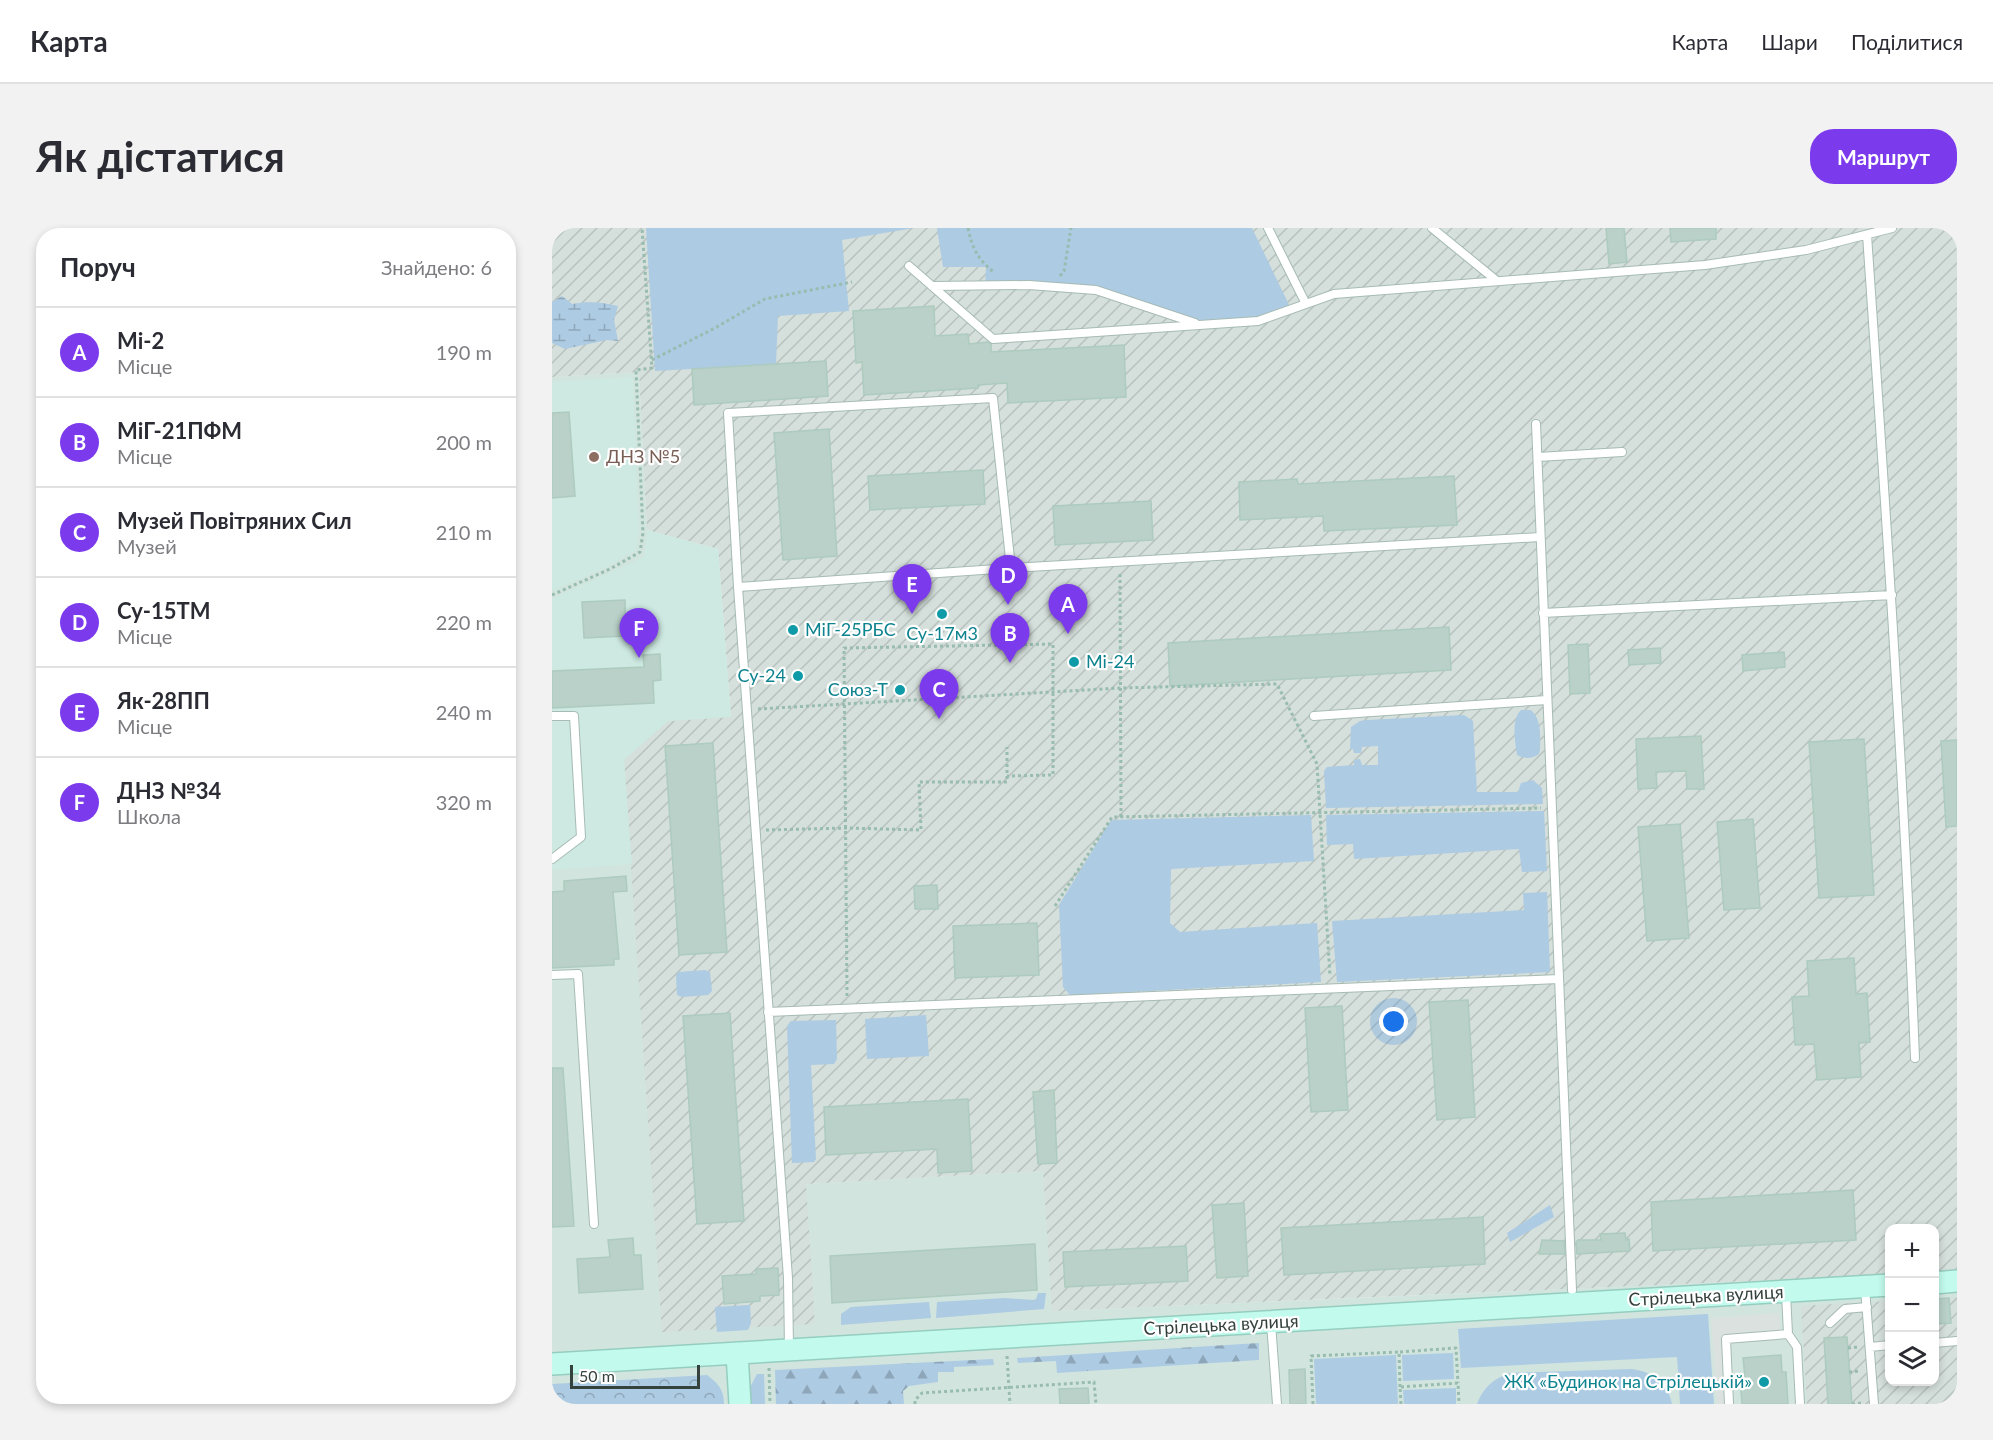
<!DOCTYPE html>
<html lang="uk">
<meta charset="utf-8">
<style>
:root{--surface:#fff;--page:#f2f2f3;--text:#2b2b33;--muted:#7c7c81;--line:#e1e1e2;--accent:#7c3aed}
body{margin:0;font-family:Lato,sans-serif;background:var(--page);color:var(--text)}
.controls{position:absolute;right:18px;bottom:18px;display:grid;overflow:hidden;border-radius:12px;box-shadow:0 3px 9px #0003}
.controls button{width:54px;height:54px;display:grid;place-items:center;padding:0;border:0;border-bottom:2px solid var(--line);background:var(--surface);color:var(--text);font:30px sans-serif}
.scale{position:absolute;left:18px;bottom:15px;width:130px;box-sizing:border-box;padding-left:6px;border:3px solid #34413c;border-top:0;font-size:16px;line-height:21px;white-space:nowrap;color:#34413c;-webkit-text-stroke:4px #fff;paint-order:stroke}
.you{position:absolute;left:842px;top:794px;width:21px;height:21px;margin:-15px;border:4px solid #fff;border-radius:50%;background:#1a73e8;box-shadow:0 0 0 9px #1a73e833}
.badge{display:grid;place-items:center;width:39px;height:39px;border-radius:50%;background:var(--accent);color:#fff;font-size:20px;font-weight:700}
.pin{position:absolute;translate:-50% -50px;filter:drop-shadow(0 2px 3px #0008)}
.pin::after{content:'';position:absolute;top:32px;width:21px;height:18px;background:inherit;clip-path:polygon(0 0,100% 0,50% 100%)}
.list{margin:0;padding:0;list-style:none}
h2{display:flex;justify-content:space-between;align-items:center;height:78px;margin:0;padding:0 24px;font-size:26px}
h2 small{font-size:20px;font-weight:400;color:var(--muted)}
.list li{display:grid;grid-template-columns:39px 1fr auto;gap:18px;align-items:center;box-sizing:border-box;height:90px;padding:0 24px;border-top:2px solid var(--line)}
.list b{display:block;font-size:22px;white-space:nowrap}
.list p{margin:0;font-size:20px;white-space:nowrap;color:var(--muted)}
.list em{font-size:20px;font-style:normal;color:var(--muted)}
.icon{flex:none;width:33px;height:33px;fill:none;stroke:currentColor;stroke-width:2;stroke-linecap:round;stroke-linejoin:round}
.map{position:relative;flex:none;width:1405px;height:1176px;overflow:hidden;border-radius:24px}
header{display:flex;align-items:center;gap:36px;box-sizing:border-box;height:84px;padding:0 30px;background:var(--surface);border-bottom:2px solid var(--line)}
header strong{font-size:28px}
nav{display:flex;gap:33px;margin-inline-start:auto;font-size:21px}
.intro{display:flex;align-items:center;justify-content:space-between;box-sizing:border-box;height:144px;padding:0 36px}
h1{margin:0;font-size:42px}
.button{padding:15px 27px;border-radius:24px;background:var(--accent);color:#fff;font-size:21px;font-weight:700}
main{display:flex;gap:36px;padding:0 36px}
aside{flex:1;background:var(--surface);border-radius:24px;box-shadow:0 3px 9px #0003}
.map>svg:first-child{display:block}
.residential{fill:#d1e4de}
.industrial{fill:url(#industrial-furrows)}
.education{fill:#cde9e1}
.grass{fill:#adcbe3}
.forest{fill:url(#forest-firs)}
.wetland{fill:url(#wetland-marsh)}
.park{fill:url(#park-crowns)}
.parking{fill:#dbe1df}
.building{fill:#b9d1c8;stroke:#adcbbf;stroke-width:1.5}
.lines{fill:none;stroke-linecap:round;stroke-linejoin:round}
.lane-casing{stroke:#a6bbb4;stroke-width:10}
.secondary-casing{stroke:#95cebf;stroke-width:24}
.path{stroke:#98bcaf;stroke-width:3;stroke-dasharray:3 3;stroke-linecap:butt}
.lane{stroke:#fff;stroke-width:8}
.secondary{stroke:#c2fbed;stroke-width:21}
.education-dot{fill:#8d6e63;stroke:#fff;stroke-width:2}
.culture-dot{fill:#0f9aa8;stroke:#fff;stroke-width:2}
.labels{text-anchor:middle;stroke-width:4.5;stroke-linejoin:round;paint-order:stroke}
.education-label{font-size:18px;fill:#785e54;stroke:#fff;text-anchor:start}
.culture-label{font-size:18px;fill:#0d838f;stroke:#fff;text-anchor:end}
.street-label{font-size:18px;fill:#34413c;stroke:#fff}
</style>
<header>
<strong>Карта</strong>
<nav><a>Карта</a><a>Шари</a><a>Поділитися</a></nav>
</header>
<div class="intro"><h1>Як дістатися</h1><a class="button">Маршрут</a></div>
<main>
<aside>
<h2>Поруч<small>Знайдено: 6</small></h2>
<ul class="list">
<li><span class="badge">A</span><div><b>Мі-2</b><p>Місце</p></div><em>190 m</em></li>
<li><span class="badge">B</span><div><b>МіГ-21ПФМ</b><p>Місце</p></div><em>200 m</em></li>
<li><span class="badge">C</span><div><b>Музей Повітряних Сил</b><p>Музей</p></div><em>210 m</em></li>
<li><span class="badge">D</span><div><b>Су-15ТМ</b><p>Місце</p></div><em>220 m</em></li>
<li><span class="badge">E</span><div><b>Як-28ПП</b><p>Місце</p></div><em>240 m</em></li>
<li><span class="badge">F</span><div><b>ДНЗ №34</b><p>Школа</p></div><em>320 m</em></li>
</ul>
</aside>
<div class="map">
<svg width="1405" height="1176" viewBox="0 0 1405 1176">
<defs>
<pattern id="industrial-furrows" width="10" height="10" patternUnits="userSpaceOnUse" patternTransform="scale(1.5)"><rect width="10" height="10" fill="#d5dfdb"/><path d="M-1 1l2-2M0 10L10 0M9 11l2-2" fill="none" stroke="#b7c1bd"/></pattern>
<pattern id="forest-firs" width="22" height="20" patternUnits="userSpaceOnUse" patternTransform="scale(1.5)"><rect width="22" height="20" fill="#adcbe3"/><path d="M5 1l3.5 6h-7zM16 11l3.5 6h-7z" fill="#8ea6b9"/></pattern>
<pattern id="wetland-marsh" width="20" height="14" patternUnits="userSpaceOnUse" patternTransform="scale(1.5)"><rect width="20" height="14" fill="#adcbe3"/><path d="M1 5h8M5 5V1M11 12h8M15 12V8" fill="none" stroke="#8ea6b9"/></pattern>
<pattern id="park-crowns" width="20" height="18" patternUnits="userSpaceOnUse" patternTransform="scale(1.5)"><rect width="20" height="18" fill="#adcbe3"/><path d="M2 6a3 3 0 1 1 6 0M12 15a3 3 0 1 1 6 0" fill="none" stroke="#8ea6b9"/></pattern>
</defs>
<rect width="100%" height="100%" fill="#e3f0ec"/>
<path class="residential" d="M 87,144 L 95,302 L 179,489 L 263,1096 L 253,956 L 491,943 L 501,1083 L 1337,1047 L 1338,1154 L 1382,1154 L 1383,1045 L 1405,1044 L 1405,1176 L 0,1176 L 0,149 Z"/>
<path class="industrial" d="M 0,0 L 1405,0 L 1405,1044 L 1383,1045 L 1382,1000 L 1338,1000 L 1337,1047 L 500,1083 L 491,943 L 254,956 L 263,1096 L 110,1104 L 72,532 L 116,493 L 179,489 L 166,321 L 95,302 L 87,144 L 0,149 Z
M 1405,1069 L 1405,1176 L 1255,1176 L 1249,1078 L 1337,1073 L 1338,1154 L 1382,1154 L 1383,1071 Z"/>
<path class="education" d="M 81,149 L 87,303 L 84,322 L 55,339 L 0,363 L 0,154 Z
M 95,302 L 166,321 L 179,489 L 116,493 L 72,532 L 80,636 L 0,642 L 0,371 L 92,329 Z"/>
<path class="grass" d="M 94,0 L 362,0 L 290,12 L 297,83 L 226,88 L 224,136 L 103,143 Z
M 385,0 L 700,0 L 739,81 L 706,93 L 648,97 L 544,62 L 433,58 L 434,39 L 391,39 Z
M 969,482 L 979,482 C 990,492 988,508 988,522 L 987,526 C 980,531 972,531 965,527 C 963,513 959,492 969,482 Z
M 912,487 L 921,493 L 925,564 L 966,564 L 969,555 L 981,552 L 990,560 L 991,576 L 774,580 L 772,543 L 775,539 L 802,537 L 802,532 L 808,531 L 810,537 L 826,537 L 826,518 L 810,519 L 809,525 L 802,525 L 801,521 L 798,521 L 799,499 L 808,493 L 815,492 Z
M 992,583 L 995,643 L 970,644 L 967,621 L 802,631 L 801,616 L 775,617 L 774,587 Z
M 759,587 L 762,633 L 619,641 L 618,695 L 628,704 L 765,695 L 769,754 L 518,767 L 511,759 L 507,677 L 559,592 Z
M 995,664 L 998,744 L 785,754 L 780,693 L 972,682 L 971,665 Z
M 153,742 L 158,744 L 160,763 L 156,767 L 130,769 L 125,767 L 124,748 L 126,744 Z
M 374,787 L 377,828 L 315,831 L 313,791 Z
M 284,792 L 285,831 L 282,836 L 259,837 L 264,931 L 262,934 L 240,935 L 235,798 L 239,793 Z
M 998,977 L 1002,989 L 958,1014 L 955,1005 Z
M 486,1065 L 494,1065 L 492,1081 L 384,1090 L 385,1074 L 453,1070 L 481,1072 L 484,1071 Z
M 377,1074 L 379,1090 L 289,1097 L 289,1086 L 299,1079 Z
M 198,1077 L 199,1095 L 196,1102 L 165,1104 L 163,1079 Z
M 1156,1086 L 1162,1176 L 1128,1176 L 1125,1129 L 909,1140 L 906,1101 Z
M 901,1125 L 902,1151 L 851,1153 L 850,1127 Z
M 844,1127 L 846,1176 L 764,1176 L 762,1131 Z
M 1080,1141 C 1101,1144 1116,1155 1120,1176 L 925,1176 C 931,1160 941,1151 957,1145 Z
M 205,1146 L 212,1146 L 213,1176 L 194,1176 L 194,1167 Z
M 904,1160 L 904,1176 L 852,1176 L 851,1162 Z"/>
<path class="forest" d="M 707,1115 L 707,1132 L 505,1145 L 504,1133 L 466,1135 L 465,1130 Z
M 441,1131 L 442,1137 L 402,1139 L 402,1144 L 386,1144 L 386,1154 L 357,1158 L 351,1163 L 352,1176 L 224,1176 L 223,1142 Z"/>
<path class="wetland" d="M 10,68 L 20,76 C 37,73 49,74 66,78 L 62,92 L 66,113 L 55,112 L 13,121 L 0,115 L 0,74 Z"/>
<path class="park" d="M 155,1147 C 166,1155 172,1162 172,1176 L 0,1176 L 0,1156 Z"/>
<path class="parking" d="M 1227,1085 L 1229,1103 L 1171,1108 L 1175,1176 L 1165,1176 L 1159,1090 Z"/>
<path class="building" d="M 1054,0 L 1072,0 L 1075,34 L 1057,36 Z
M 1118,0 L 1164,0 L 1164,11 L 1119,14 Z
M 382,78 L 383,108 L 416,106 L 417,116 L 436,114 L 439,116 L 439,124 L 572,117 L 574,169 L 456,175 L 455,155 L 426,157 L 426,160 L 312,167 L 310,134 L 304,135 L 301,83 Z
M 274,133 L 276,168 L 142,177 L 140,141 Z
M 17,184 L 23,268 L 0,270 L 0,185 Z
M 277,201 L 285,328 L 231,332 L 222,205 Z
M 431,242 L 433,276 L 318,282 L 316,248 Z
M 902,248 L 905,297 L 772,303 L 771,288 L 688,292 L 687,254 L 745,251 L 746,256 Z
M 599,273 L 601,312 L 503,317 L 501,278 Z
M 73,372 L 74,408 L 32,410 L 30,374 Z
M 897,399 L 899,442 L 618,458 L 616,415 Z
M 1036,416 L 1038,465 L 1018,466 L 1016,417 Z
M 1108,420 L 1109,435 L 1077,437 L 1076,422 Z
M 1232,424 L 1233,439 L 1191,443 L 1190,427 Z
M 108,426 L 109,452 L 101,453 L 102,475 L 0,480 L 0,443 L 92,439 L 91,427 Z
M 1149,508 L 1152,561 L 1135,561 L 1134,543 L 1104,544 L 1105,560 L 1086,561 L 1084,511 Z
M 1312,511 L 1322,667 L 1267,670 L 1257,514 Z
M 1405,512 L 1405,598 L 1394,599 L 1389,513 Z
M 161,515 L 175,724 L 127,727 L 113,518 Z
M 1201,591 L 1208,680 L 1172,682 L 1165,594 Z
M 1128,596 L 1137,710 L 1095,713 L 1086,599 Z
M 74,648 L 75,663 L 61,664 L 67,731 L 62,731 L 62,737 L 0,740 L 0,664 L 12,663 L 12,653 Z
M 385,657 L 386,681 L 363,681 L 362,658 Z
M 485,695 L 487,747 L 403,750 L 401,698 Z
M 1302,730 L 1304,766 L 1315,765 L 1318,814 L 1307,815 L 1309,849 L 1265,852 L 1262,816 L 1243,817 L 1240,769 L 1257,768 L 1255,733 Z
M 916,772 L 923,889 L 885,892 L 877,774 Z
M 790,778 L 796,882 L 759,884 L 753,780 Z
M 178,785 L 192,993 L 145,996 L 131,788 Z
M 0,840 L 11,840 L 22,998 L 0,999 Z
M 502,862 L 505,935 L 486,936 L 481,864 Z
M 416,871 L 420,943 L 386,945 L 385,921 L 274,927 L 272,879 Z
M 1301,962 L 1304,1012 L 1101,1023 L 1099,974 Z
M 692,975 L 696,1048 L 665,1050 L 660,977 Z
M 931,989 L 933,1036 L 732,1047 L 729,1000 Z
M 1073,1005 L 1074,1012 L 1077,1011 L 1078,1023 L 1025,1026 L 1024,1014 L 1026,1012 L 1049,1012 L 1048,1006 Z
M 81,1010 L 82,1027 L 89,1027 L 91,1061 L 27,1065 L 25,1031 L 58,1029 L 56,1012 Z
M 990,1012 L 1012,1013 L 1013,1026 L 987,1026 Z
M 483,1016 L 485,1062 L 280,1075 L 278,1028 Z
M 634,1018 L 636,1053 L 513,1059 L 511,1024 Z
M 226,1040 L 227,1067 L 208,1068 L 208,1073 L 172,1076 L 170,1048 L 204,1046 L 204,1041 Z
M 1397,1070 L 1399,1095 L 1383,1096 L 1383,1071 Z
M 1295,1109 L 1300,1176 L 1276,1176 L 1272,1110 Z
M 1229,1127 L 1230,1144 L 1234,1144 L 1236,1176 L 1190,1176 L 1188,1149 L 1193,1149 L 1191,1130 Z
M 753,1141 L 754,1176 L 738,1176 L 737,1142 Z
M 536,1160 L 537,1176 L 508,1176 L 507,1161 Z"/>
<g class="lines">
<defs>
<path id="lane" d="M 716,0 L 754,76
M 880,0 L 945,53
M 1315,7 C 1334,281 1352,555 1363,830
M 357,38 L 441,111 L 706,93 L 782,66 L 1153,37 L 1254,22 L 1340,0
M 380,58 L 477,57 L 544,62 L 643,95
M 984,196 L 1020,1062
M 986,229 L 1070,224
M 186,359 L 176,185 L 441,170 L 459,340
M 991,385 L 1340,367
M 0,488 L 22,488 L 29,609 L 0,631
M 762,488 L 995,472
M 0,747 L 26,746 L 42,996
M 216,784 L 1007,751
M 1313,1060 L 1322,1176
M 1234,1065 L 1236,1106
M 719,1095 L 725,1176
M 1278,1095 L 1293,1081 L 1315,1079
M 1382,1115 L 1405,1113
M 1318,1119 L 1338,1117
M 237,1121 L 236,1050 L 186,359 L 459,340 L 988,309
M 1177,1176 L 1174,1111 L 1236,1106 L 1245,1119 L 1248,1176"/>
<path id="secondary" d="M 1382,1055 L 1405,1053
M 185,1125 L 188,1176
M 0,1136 L 1338,1057"/>
</defs>
<use href="#lane" class="lane-casing"/>
<use href="#secondary" class="secondary-casing"/>
<path class="path" d="M 416,0 C 420,20 426,32 443,45
M 508,48 L 512,43 L 519,0
M 100,132 L 163,100 L 213,71 L 300,54
M 568,346 L 569,589
M 0,367 L 58,341 L 88,324 L 91,305 L 84,142 L 100,140 L 90,0
M 206,481 L 568,460 L 725,456 L 765,536 L 778,748
M 214,602 L 294,600 L 369,602 L 367,554 L 455,554 L 455,519
M 503,678 L 560,589 L 989,580
M 295,768 L 292,420 L 501,416 L 501,547 L 455,548
M 1296,1120 L 1306,1119
M 455,1128 L 458,1176
M 217,1140 L 218,1176
M 1297,1144 L 1309,1143
M 848,1159 L 847,1124 L 904,1120 L 906,1155
M 363,1176 L 363,1172 L 370,1165 L 542,1154 L 544,1176
M 761,1176 L 759,1128 L 847,1124
M 849,1176 L 848,1159 L 906,1155 L 907,1176
M 1300,1176 L 1310,1175"/>
<use href="#lane" class="lane"/>
<use href="#secondary" class="secondary"/>
</g>
<circle class="education-dot" cx="42" cy="229" r="6"/>
<g class="culture-dot">
<circle cx="390" cy="386" r="6"/>
<circle cx="241" cy="402" r="6"/>
<circle cx="522" cy="434" r="6"/>
<circle cx="246" cy="448" r="6"/>
<circle cx="348" cy="462" r="6"/>
<circle cx="1212" cy="1154" r="6"/>
</g>
<g class="labels">
<g class="education-label">
<text x="54" y="235">ДНЗ №5</text>
</g>
<g class="culture-label">
<text x="253" y="408" text-anchor="start">МіГ-25РБС</text>
<text x="390" y="412" text-anchor="middle">Су-17м3</text>
<text x="534" y="440" text-anchor="start">Мі-24</text>
<text x="234" y="454">Су-24</text>
<text x="336" y="468">Союз-Т</text>
<text x="1200" y="1160">ЖК «Будинок на Стрілецькій»</text>
</g>
<g class="street-label">
<text transform="translate(1154 1068) rotate(-3)" y="6">Стрілецька вулиця</text>
<text transform="translate(669 1097) rotate(-3)" y="6">Стрілецька вулиця</text>
</g>
</g>
</svg>
<div class="controls">
<button>+</button>
<button>−</button>
<button><svg class="icon" aria-label="layers" viewBox="0 0 24 24"><path d="M12 4l9 5-9 5-9-5zM3 14l9 5 9-5"/></svg></button>
</div>
<div class="scale">50 m</div>
<div class="you"></div>
<div class="pin badge" style="left:516px;top:406px">A</div>
<div class="pin badge" style="left:458px;top:435px">B</div>
<div class="pin badge" style="left:387px;top:491px">C</div>
<div class="pin badge" style="left:456px;top:377px">D</div>
<div class="pin badge" style="left:360px;top:386px">E</div>
<div class="pin badge" style="left:87px;top:430px">F</div>
</div>
</main>
